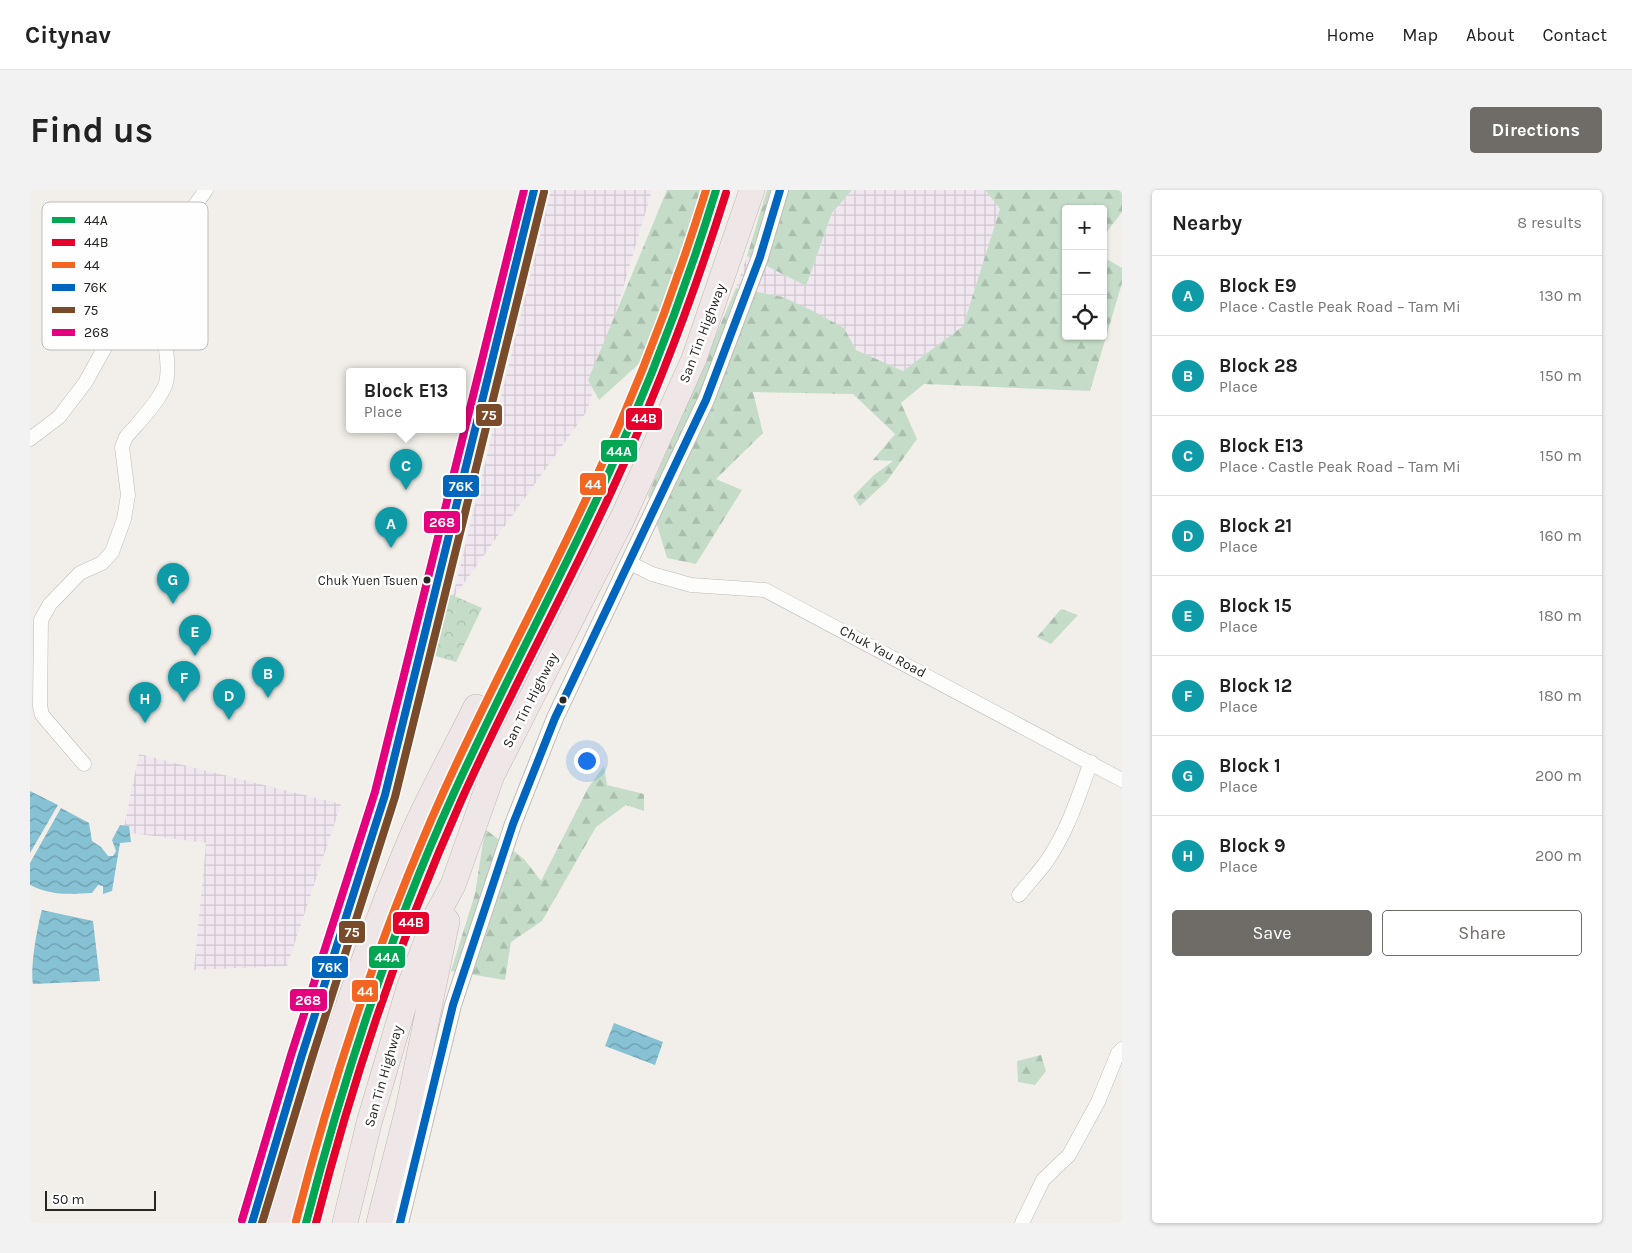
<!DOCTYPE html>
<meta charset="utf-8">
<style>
:root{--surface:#fff;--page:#f2f2f2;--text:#222;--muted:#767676;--line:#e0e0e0;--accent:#6f6c68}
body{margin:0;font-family:Karla,sans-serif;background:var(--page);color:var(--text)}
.controls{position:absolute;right:15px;top:15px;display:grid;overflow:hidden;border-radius:5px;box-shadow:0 1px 4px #0004}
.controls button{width:45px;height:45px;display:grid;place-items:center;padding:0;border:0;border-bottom:1px solid var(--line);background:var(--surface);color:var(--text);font:25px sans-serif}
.scale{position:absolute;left:15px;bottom:12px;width:111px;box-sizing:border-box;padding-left:5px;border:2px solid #282622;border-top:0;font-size:14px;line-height:18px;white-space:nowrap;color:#282622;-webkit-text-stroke:4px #fefefe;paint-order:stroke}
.you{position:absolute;left:556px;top:570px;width:18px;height:18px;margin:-12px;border:4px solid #fff;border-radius:50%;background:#1a73e8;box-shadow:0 0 0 8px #1a73e833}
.badge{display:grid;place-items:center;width:32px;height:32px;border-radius:50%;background:var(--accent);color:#fff;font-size:16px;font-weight:700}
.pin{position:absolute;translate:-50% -41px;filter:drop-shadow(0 1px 2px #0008)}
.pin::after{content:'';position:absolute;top:26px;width:18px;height:15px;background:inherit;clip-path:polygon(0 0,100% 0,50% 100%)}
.popup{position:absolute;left:316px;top:178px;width:120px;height:65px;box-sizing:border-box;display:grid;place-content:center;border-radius:5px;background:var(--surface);filter:drop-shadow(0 1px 4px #0005);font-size:16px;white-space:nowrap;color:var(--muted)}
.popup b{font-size:19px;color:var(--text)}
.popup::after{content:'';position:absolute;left:50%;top:100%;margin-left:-10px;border:10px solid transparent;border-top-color:var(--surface)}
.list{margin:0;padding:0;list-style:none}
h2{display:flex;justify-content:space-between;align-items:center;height:65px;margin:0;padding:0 20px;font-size:21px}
h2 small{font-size:16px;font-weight:400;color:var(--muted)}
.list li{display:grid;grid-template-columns:32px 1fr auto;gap:15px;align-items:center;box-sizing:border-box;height:80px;padding:0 20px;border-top:1px solid var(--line)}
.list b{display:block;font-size:19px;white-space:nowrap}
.list p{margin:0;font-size:16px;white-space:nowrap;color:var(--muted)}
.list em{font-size:16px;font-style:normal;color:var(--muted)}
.actions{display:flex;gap:10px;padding:15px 20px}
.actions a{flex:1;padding:11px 0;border:1px solid var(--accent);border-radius:5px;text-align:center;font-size:18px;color:var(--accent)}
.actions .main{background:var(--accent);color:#fff}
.icon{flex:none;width:28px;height:28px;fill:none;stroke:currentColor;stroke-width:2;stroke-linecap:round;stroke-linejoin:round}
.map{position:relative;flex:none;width:1092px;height:1033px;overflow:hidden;border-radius:5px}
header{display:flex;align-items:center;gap:30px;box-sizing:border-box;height:70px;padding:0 25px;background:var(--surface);border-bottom:1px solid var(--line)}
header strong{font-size:24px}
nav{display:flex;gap:28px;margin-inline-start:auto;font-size:18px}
.intro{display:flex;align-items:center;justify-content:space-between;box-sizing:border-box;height:120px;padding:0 30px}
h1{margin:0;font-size:35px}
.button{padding:12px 22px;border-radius:5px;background:var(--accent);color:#fff;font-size:18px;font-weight:700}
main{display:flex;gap:30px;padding:0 30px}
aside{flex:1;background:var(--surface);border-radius:5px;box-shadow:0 1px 4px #0004}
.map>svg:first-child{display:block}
.industrial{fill:url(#industrial-grid)}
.forest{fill:url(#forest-firs)}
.park{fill:url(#park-crowns)}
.water{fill:url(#water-waves)}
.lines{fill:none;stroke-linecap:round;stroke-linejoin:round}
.minor-casing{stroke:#bebcb7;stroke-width:15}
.tertiary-casing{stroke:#bebcb7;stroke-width:18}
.secondary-casing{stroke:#bebcb7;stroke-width:20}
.motorway-casing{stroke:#c2b6b5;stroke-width:26}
.minor{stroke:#fdfdfc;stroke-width:14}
.tertiary{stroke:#fdfdfc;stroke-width:16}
.secondary{stroke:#fdfdfc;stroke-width:19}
.motorway{stroke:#efe6e7;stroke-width:25}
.bus-1-casing{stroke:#fefefe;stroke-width:11}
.bus-2-casing{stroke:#fefefe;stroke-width:11}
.bus-3-casing{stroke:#fefefe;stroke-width:11}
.bus-4-casing{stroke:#fefefe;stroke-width:11}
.bus-5-casing{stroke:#fefefe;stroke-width:11}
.bus-6-casing{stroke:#fefefe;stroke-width:11}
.bus-1{stroke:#00a651;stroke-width:8}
.bus-2{stroke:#e4002b;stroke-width:8}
.bus-3{stroke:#f26522;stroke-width:8}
.bus-4{stroke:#0065bd;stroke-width:8}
.bus-5{stroke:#7a4b2a;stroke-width:8}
.bus-6{stroke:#e5007d;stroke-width:8}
.bus-dot{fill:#282622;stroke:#fefefe;stroke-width:2}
.labels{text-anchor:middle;stroke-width:5;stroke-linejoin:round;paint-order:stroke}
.bus-label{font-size:13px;fill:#282622;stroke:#fefefe;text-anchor:end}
.street-label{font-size:14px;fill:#282622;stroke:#fefefe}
.key{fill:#fefefe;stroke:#bebdbc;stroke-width:1}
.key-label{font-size:14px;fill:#282622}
.line-badge{stroke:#fefefe;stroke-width:2}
.badge-label{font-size:14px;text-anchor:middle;font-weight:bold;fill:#fff}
</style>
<header>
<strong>Citynav</strong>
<nav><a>Home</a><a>Map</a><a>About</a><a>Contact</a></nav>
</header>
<div class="intro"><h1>Find us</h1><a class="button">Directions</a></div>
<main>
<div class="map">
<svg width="1092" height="1033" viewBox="0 0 1092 1033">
<defs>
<pattern id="industrial-grid" width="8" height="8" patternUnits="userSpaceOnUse" patternTransform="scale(1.25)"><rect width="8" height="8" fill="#f1e7f0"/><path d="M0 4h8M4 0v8" fill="none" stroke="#cfc6ce"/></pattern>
<pattern id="forest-firs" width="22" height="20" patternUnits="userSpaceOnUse" patternTransform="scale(1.25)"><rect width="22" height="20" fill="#c5ddc8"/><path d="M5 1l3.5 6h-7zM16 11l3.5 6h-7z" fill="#a9beac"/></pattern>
<pattern id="park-crowns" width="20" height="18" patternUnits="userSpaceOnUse" patternTransform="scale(1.25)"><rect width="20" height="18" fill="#c5ddc8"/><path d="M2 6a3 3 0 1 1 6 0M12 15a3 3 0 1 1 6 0" fill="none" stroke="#a9beac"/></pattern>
<pattern id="water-waves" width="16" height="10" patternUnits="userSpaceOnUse" patternTransform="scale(1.25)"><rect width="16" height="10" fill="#86c1d4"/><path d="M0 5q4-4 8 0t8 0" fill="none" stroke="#6e9dac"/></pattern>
</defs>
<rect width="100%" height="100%" fill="#f2efea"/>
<path class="industrial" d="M 521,0 L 622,0 L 557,221 L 422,410 Z
M 822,0 L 955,0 L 970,19 L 933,136 L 873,181 L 826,160 L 814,138 L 753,107 L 706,98 L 717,66 L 776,96 L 802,23 Z
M 109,564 L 311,614 L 257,776 L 164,780 L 176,653 L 93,642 Z"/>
<path class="forest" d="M 637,0 L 674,0 L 663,36 L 612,171 L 569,210 L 558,190 Z
M 737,0 L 822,0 L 802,23 L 776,96 L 717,66 Z
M 955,0 L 1092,0 L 1092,22 L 1073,47 L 1073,19 L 1036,19 L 1036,146 L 1073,146 L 1073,67 L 1092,78 L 1092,93 L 1060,201 L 894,194 L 871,213 L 887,249 L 857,291 L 830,316 L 823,306 L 844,285 L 863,271 L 843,270 L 865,244 L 823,204 L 723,202 L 733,243 L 686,289 L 712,300 L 666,374 L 637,368 L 618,305 L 706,98 L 753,107 L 783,121 L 814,138 L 826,160 L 873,181 L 933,136 L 970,19 Z
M 1031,419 L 1048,425 L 1021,454 L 1007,447 Z
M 574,576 L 577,595 L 614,604 L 614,621 L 596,615 L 566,637 L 512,731 L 481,752 L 475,790 L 421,781 L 445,704 L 455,639 L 494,669 L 511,691 L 558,598 Z
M 1011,865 L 1016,881 L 1005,895 L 988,892 L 987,871 Z"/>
<path class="park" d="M 415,402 L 452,418 L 426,472 L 399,464 Z"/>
<path class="water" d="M 0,601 L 28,615 L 0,663 Z
M 31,618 L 59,633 L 62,651 L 71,657 L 78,666 L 83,666 L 86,661 L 82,650 L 90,635 L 99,636 L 101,652 L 90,653 L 82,701 L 73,704 L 73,696 L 68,695 L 62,703 C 38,704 23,706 0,695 L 0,673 Z
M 12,720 L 63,731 L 70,791 L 3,794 C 0,779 7,737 12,720 Z
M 584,833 L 633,852 L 625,875 L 575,856 Z"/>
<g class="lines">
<defs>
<path id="minor" d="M 0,249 L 29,227 L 55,193 L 117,82 L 176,0
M 600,373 L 622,384 L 661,395 L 735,400 L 1092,590
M 54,574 L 12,525 L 10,516 L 11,430 L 20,414 L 50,383 L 72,373 L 82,362 L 94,329 L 98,305 L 92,257 L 96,247 C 109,232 125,216 134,198 C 146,175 124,108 117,82
M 989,705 C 997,695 1006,685 1014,675 C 1037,644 1048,607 1061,572
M 992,1033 L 1013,990 L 1039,965 L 1068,912 L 1088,863 L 1092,859"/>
<path id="tertiary" d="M 370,1033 L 423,815 L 483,634 L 525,528 L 676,210 L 730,67 L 750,0"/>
<path id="secondary" d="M 222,1033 L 271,868 L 355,605 L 504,0"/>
<path id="motorway" d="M 251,1033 C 288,902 329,772 382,646 C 401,602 425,560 446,517
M 276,1033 C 312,886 360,743 423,605 C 470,502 524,401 572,298 C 617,201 656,102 686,0
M 315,1033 L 339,933 L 379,798 L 406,726 L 423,695 L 462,585 L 593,327 L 664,169 L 722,0
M 349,1033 L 378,919 L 417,731"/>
</defs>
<use href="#minor" class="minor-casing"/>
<use href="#tertiary" class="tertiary-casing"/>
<use href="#secondary" class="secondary-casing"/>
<use href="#motorway" class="motorway-casing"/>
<use href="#minor" class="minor"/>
<use href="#tertiary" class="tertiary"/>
<use href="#secondary" class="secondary"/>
<use href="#motorway" class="motorway"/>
<defs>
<path id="bus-1" d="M 276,1033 C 314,886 360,743 423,605 C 470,501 524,401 572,298 C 617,201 655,102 686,0"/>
<path id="bus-2" d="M 286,1033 C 323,888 370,748 431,611 C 478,506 534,405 582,300 C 627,203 664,105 696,3"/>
<path id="bus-3" d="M 266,1031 C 304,884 351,741 413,603 C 460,498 516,397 564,292 C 608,197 645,100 676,0"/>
<path id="bus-4" d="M 222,1033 L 271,868 L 355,605 L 504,0
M 370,1033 L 423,815 L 483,634 L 525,528 L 676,210 L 730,67 L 750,0"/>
<path id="bus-5" d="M 232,1033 L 281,871 L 365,607 L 514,2"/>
<path id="bus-6" d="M 212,1030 L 261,865 L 345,602 L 494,0"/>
</defs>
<use href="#bus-1" class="bus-1-casing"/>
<use href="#bus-2" class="bus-2-casing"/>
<use href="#bus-3" class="bus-3-casing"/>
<use href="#bus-4" class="bus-4-casing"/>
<use href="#bus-5" class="bus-5-casing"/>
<use href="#bus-6" class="bus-6-casing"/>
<use href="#bus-1" class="bus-1"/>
<use href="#bus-2" class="bus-2"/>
<use href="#bus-3" class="bus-3"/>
<use href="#bus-4" class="bus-4"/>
<use href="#bus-5" class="bus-5"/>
<use href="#bus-6" class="bus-6"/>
</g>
<g class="bus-dot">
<circle cx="397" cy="390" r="4.5"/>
<circle cx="533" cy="510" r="4.5"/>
</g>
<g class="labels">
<g class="bus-label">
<text x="388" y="395">Chuk Yuen Tsuen</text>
</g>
<g class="street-label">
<text transform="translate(672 143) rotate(-69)" y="5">San Tin Highway</text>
<text transform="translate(853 461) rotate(28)" y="5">Chuk Yau Road</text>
<text transform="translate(500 510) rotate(-63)" y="5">San Tin Highway</text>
<text transform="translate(353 886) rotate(-74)" y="5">San Tin Highway</text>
</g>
</g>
<rect x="12" y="12" width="166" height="148" rx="8" class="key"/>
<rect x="22" y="27" width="23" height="6" fill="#00a651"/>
<rect x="22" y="49" width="23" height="7" fill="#e4002b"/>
<rect x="22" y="72" width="23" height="6" fill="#f26522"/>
<rect x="22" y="94" width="23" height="7" fill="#0065bd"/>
<rect x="22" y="117" width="23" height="6" fill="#7a4b2a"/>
<rect x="22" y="139" width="23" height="7" fill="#e5007d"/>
<g class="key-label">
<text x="54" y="35">44A</text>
<text x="54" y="57">44B</text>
<text x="54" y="80">44</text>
<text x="54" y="102">76K</text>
<text x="54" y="125">75</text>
<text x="54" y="147">268</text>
</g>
<g class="line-badge">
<rect x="445" y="213" width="28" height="24" rx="5" fill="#7a4b2a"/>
<rect x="595" y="217" width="38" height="24" rx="5" fill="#e4002b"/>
<rect x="570" y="249" width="38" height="24" rx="5" fill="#00a651"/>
<rect x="549" y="282" width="28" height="24" rx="5" fill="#f26522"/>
<rect x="412" y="284" width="38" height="24" rx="5" fill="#0065bd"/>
<rect x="393" y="320" width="38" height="24" rx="5" fill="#e5007d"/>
<rect x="362" y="721" width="38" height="24" rx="5" fill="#e4002b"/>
<rect x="308" y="730" width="28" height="24" rx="5" fill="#7a4b2a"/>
<rect x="338" y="755" width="38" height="24" rx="5" fill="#00a651"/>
<rect x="281" y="765" width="38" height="24" rx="5" fill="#0065bd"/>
<rect x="321" y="789" width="28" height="24" rx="5" fill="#f26522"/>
<rect x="259" y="798" width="39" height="24" rx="5" fill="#e5007d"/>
</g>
<g class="badge-label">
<text x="459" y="230">75</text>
<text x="614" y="233">44B</text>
<text x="589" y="266">44A</text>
<text x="563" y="299">44</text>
<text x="431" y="301">76K</text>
<text x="412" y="337">268</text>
<text x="381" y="737">44B</text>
<text x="322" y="747">75</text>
<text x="357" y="772">44A</text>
<text x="300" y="782">76K</text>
<text x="335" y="806">44</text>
<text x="278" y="815">268</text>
</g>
</svg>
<div class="controls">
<button>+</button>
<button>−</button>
<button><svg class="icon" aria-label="locate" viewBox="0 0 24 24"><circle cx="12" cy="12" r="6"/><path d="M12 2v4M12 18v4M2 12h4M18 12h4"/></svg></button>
</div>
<div class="scale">50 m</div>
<div class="you"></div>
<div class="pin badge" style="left:361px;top:358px;background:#0f9aa8">A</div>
<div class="pin badge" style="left:238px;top:508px;background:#0f9aa8">B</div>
<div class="pin badge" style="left:376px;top:300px;background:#0f9aa8">C</div>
<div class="popup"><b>Block E13</b>Place</div>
<div class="pin badge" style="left:199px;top:530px;background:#0f9aa8">D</div>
<div class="pin badge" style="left:165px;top:466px;background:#0f9aa8">E</div>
<div class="pin badge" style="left:154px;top:512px;background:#0f9aa8">F</div>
<div class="pin badge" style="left:143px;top:414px;background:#0f9aa8">G</div>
<div class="pin badge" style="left:115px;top:533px;background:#0f9aa8">H</div>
</div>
<aside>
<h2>Nearby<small>8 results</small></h2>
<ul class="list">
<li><span class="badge" style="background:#0f9aa8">A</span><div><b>Block E9</b><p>Place · Castle Peak Road – Tam Mi</p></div><em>130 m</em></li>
<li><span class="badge" style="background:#0f9aa8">B</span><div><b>Block 28</b><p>Place</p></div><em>150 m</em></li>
<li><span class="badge" style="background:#0f9aa8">C</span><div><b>Block E13</b><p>Place · Castle Peak Road – Tam Mi</p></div><em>150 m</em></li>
<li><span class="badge" style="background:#0f9aa8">D</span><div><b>Block 21</b><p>Place</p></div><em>160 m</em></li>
<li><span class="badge" style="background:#0f9aa8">E</span><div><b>Block 15</b><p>Place</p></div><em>180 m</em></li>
<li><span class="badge" style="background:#0f9aa8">F</span><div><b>Block 12</b><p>Place</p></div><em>180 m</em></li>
<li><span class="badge" style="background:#0f9aa8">G</span><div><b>Block 1</b><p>Place</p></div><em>200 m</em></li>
<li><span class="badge" style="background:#0f9aa8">H</span><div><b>Block 9</b><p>Place</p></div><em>200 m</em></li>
</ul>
<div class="actions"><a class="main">Save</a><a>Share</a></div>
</aside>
</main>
